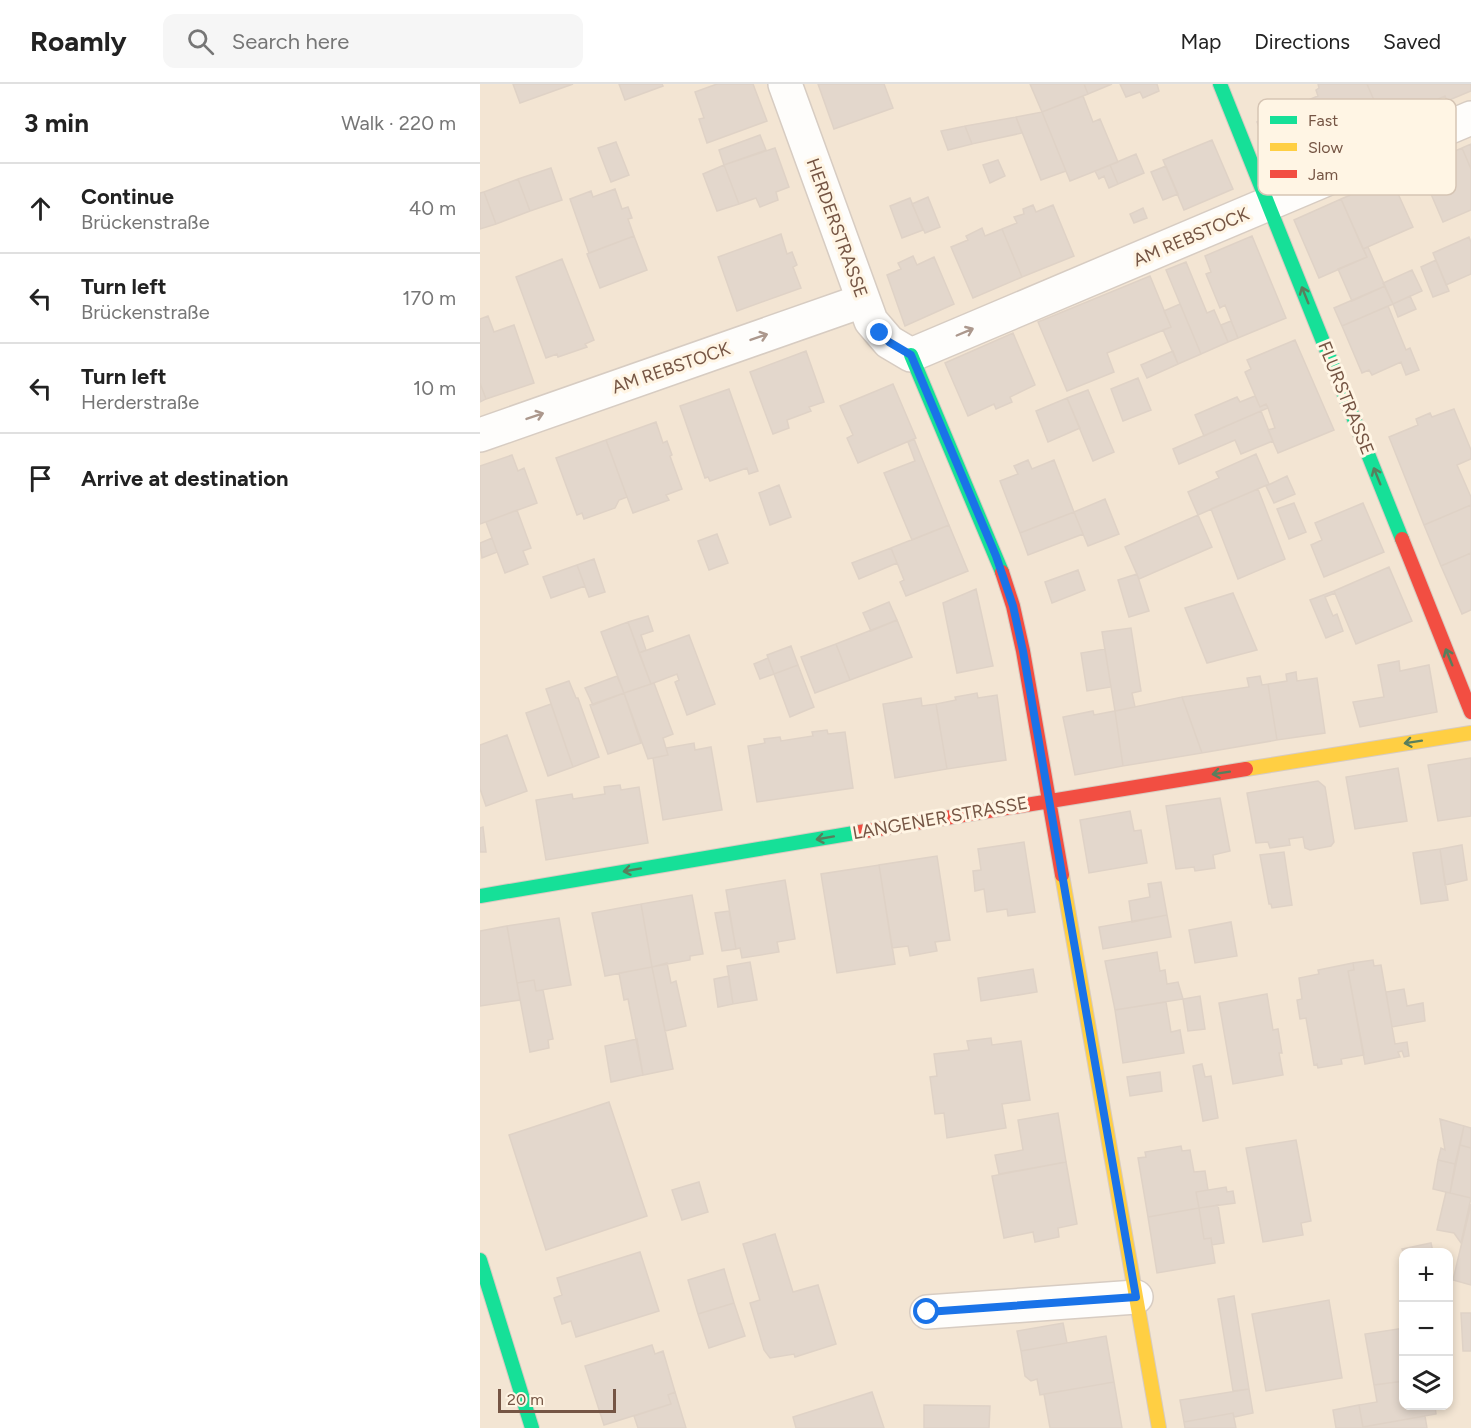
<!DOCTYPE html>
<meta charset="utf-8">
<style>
:root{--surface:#fff;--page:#f6f6f6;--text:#222;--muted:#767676;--line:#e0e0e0}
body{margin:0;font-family:Figtree,sans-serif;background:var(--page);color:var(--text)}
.controls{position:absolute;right:18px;bottom:18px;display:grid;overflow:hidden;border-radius:12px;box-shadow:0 3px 9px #0003}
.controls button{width:54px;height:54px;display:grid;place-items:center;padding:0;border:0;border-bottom:2px solid var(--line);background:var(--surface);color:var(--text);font:30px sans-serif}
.scale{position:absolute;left:18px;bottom:15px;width:118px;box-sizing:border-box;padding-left:6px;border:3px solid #755544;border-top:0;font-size:16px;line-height:21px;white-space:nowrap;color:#755544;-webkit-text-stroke:4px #fff5e4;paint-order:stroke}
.stop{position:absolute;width:18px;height:18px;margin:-14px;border:4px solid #1a73e8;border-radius:50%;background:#fff}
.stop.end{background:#1a73e8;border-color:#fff;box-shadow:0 2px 6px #0008}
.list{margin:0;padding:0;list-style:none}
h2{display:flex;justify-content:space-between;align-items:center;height:78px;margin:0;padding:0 24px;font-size:26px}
h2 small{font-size:20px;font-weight:400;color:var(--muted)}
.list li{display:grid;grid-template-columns:39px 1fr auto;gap:18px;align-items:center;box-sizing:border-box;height:90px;padding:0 24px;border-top:2px solid var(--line)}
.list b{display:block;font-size:22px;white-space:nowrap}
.list p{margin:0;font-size:20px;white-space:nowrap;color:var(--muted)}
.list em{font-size:20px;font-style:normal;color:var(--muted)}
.icon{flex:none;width:33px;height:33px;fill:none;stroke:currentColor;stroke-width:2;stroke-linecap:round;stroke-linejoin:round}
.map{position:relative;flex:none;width:991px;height:1344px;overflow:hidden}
header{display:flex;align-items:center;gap:36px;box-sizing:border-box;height:84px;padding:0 30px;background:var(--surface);border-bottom:2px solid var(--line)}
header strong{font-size:28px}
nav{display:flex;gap:33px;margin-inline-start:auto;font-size:21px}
.search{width:420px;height:54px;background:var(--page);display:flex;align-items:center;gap:15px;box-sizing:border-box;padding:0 21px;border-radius:12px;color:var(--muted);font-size:22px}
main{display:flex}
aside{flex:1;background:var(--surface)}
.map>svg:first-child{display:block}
.residential{fill:#f3e5d3;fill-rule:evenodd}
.building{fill:#e3d7cc;stroke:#dfd2c6;stroke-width:1.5}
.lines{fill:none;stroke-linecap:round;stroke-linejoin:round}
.street-casing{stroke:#d7ccc2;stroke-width:36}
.fast-casing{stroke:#d7cbc1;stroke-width:16}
.slow-casing{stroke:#d7cbc1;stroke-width:16}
.jam-casing{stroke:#d7cbc1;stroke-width:16}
.street{stroke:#fefdfb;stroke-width:33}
.fast{stroke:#16e098;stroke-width:14}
.slow{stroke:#ffcf43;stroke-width:14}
.jam{stroke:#f24e42;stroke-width:14}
.oneway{stroke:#587f5d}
.oneway2{stroke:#ac988d}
.route{stroke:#1a73e8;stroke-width:8}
.labels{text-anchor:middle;stroke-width:6;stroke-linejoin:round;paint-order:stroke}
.street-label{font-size:18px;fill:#755544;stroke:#fff5e4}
.key{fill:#fff5e4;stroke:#d6c5b4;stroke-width:1.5}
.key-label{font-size:16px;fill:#755544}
</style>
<header>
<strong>Roamly</strong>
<div class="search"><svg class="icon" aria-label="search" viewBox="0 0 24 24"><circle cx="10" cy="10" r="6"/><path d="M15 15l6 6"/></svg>Search here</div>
<nav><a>Map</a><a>Directions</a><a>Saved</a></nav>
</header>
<main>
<aside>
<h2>3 min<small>Walk · 220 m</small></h2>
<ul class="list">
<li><svg class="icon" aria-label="ahead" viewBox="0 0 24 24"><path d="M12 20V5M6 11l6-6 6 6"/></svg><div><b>Continue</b><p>Brückenstraße</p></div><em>40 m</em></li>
<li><svg class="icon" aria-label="left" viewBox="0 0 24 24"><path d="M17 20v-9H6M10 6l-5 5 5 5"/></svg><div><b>Turn left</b><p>Brückenstraße</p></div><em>170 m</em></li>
<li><svg class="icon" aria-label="left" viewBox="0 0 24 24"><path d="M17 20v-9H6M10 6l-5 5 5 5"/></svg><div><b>Turn left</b><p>Herderstraße</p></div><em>10 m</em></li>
<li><svg class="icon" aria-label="arrive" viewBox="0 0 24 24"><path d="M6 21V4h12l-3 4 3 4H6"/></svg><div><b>Arrive at destination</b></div></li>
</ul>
</aside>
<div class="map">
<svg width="991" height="1344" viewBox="0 0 991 1344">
<rect width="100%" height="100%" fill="#f6efe4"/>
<path class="residential" d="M 0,0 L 991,0 L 991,1344 L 0,1344 ZM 924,1168 L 968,1168 L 968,1322 L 924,1322 Z"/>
<path class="building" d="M 33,0 L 93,0 L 40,19 Z
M 139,0 L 182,0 L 183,2 L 145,16 Z
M 237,0 L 273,0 L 287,37 L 227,59 L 219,35 L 224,34 L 215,8 Z
M 338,0 L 404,0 L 413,24 L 354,45 Z
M 550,0 L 604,0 L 608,10 L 562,28 Z
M 604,0 L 632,0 L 608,10 Z
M 640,0 L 677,0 L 679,7 L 663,14 L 660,8 L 646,13 Z
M 838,0 L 887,0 L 906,44 L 843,71 L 821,19 L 838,12 L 836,6 L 839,4 Z
M 887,0 L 991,0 L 991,7 L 967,17 L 965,12 L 947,20 L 950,26 L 906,44 Z
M 603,12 L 613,38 L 620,35 L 638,78 L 590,97 L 562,28 Z
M 821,19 L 843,71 L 798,90 L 777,38 Z
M 562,28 L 586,87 L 561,96 L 536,33 Z
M 536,33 L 542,49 L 492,60 L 485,42 Z
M 485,42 L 492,60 L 468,66 L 461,47 Z
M 280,51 L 286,66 L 244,81 L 239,66 Z
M 732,56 L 753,105 L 704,126 L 683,76 Z
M 136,58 L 149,91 L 131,98 L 118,64 Z
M 991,60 L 991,85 L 982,64 Z
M 295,64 L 309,103 L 296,108 L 298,116 L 280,123 L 276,114 L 259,120 L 244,81 Z
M 982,64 L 991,85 L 991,126 L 963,138 L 939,82 Z
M 656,70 L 664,89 L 638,100 L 630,81 Z
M 518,76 L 525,92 L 510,99 L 503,81 Z
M 244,81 L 259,120 L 237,127 L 223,90 Z
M 630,81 L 638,100 L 629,104 L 624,92 L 619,95 L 615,87 Z
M 686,82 L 698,110 L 683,116 L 671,88 Z
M 71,84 L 82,116 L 50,127 L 38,95 Z
M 911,94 L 933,143 L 883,165 L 861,115 Z
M 38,95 L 50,127 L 16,140 L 4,108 Z
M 135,105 L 142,125 L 148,123 L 152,134 L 148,135 L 154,152 L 109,169 L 90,115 L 111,107 L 113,113 Z
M 4,108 L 16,140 L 0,145 L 0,109 Z
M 448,113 L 460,143 L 445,149 L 432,120 Z
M 430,114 L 443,146 L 422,154 L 410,122 Z
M 861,115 L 887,173 L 839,194 L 814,136 Z
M 553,121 L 556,128 L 573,121 L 594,172 L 542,193 L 522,145 L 537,139 L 534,133 L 544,130 L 543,125 Z
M 663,124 L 667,134 L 654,139 L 650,130 Z
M 502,144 L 505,152 L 522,145 L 542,193 L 493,214 L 471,163 L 488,156 L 486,152 Z
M 301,150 L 307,170 L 312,168 L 317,181 L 313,183 L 321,204 L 257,227 L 238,173 Z
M 154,152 L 167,186 L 120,204 L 107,170 Z
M 772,152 L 806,234 L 758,254 L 745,221 L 740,224 L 726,190 L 731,188 L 725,172 Z
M 989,153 L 991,158 L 991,190 L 966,201 L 953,169 Z
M 888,163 L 905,202 L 872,217 L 858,185 L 887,173 L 883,165 Z
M 433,172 L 437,181 L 454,173 L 474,220 L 425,242 L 407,191 L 421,185 L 418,179 Z
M 82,175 L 114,256 L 105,260 L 107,263 L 78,273 L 77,270 L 66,274 L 36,193 Z
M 956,176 L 969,207 L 953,213 L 941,183 Z
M 706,178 L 727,229 L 734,226 L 748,258 L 721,270 L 686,186 Z
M 932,186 L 942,207 L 913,220 L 903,199 Z
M 670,192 L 691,243 L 627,269 L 634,288 L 587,307 L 558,238 Z
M 905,202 L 913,220 L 862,242 L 854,224 Z
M 930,212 L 936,225 L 918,233 L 913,220 Z
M 700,220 L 721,270 L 698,280 L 683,246 L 691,243 L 684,227 Z
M 908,222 L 926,266 L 930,264 L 939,286 L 926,291 L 921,278 L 892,291 L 889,286 L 882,289 L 862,242 Z
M 8,232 L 14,248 L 34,241 L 54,299 L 6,315 L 0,299 L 0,235 Z
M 751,237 L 758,254 L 748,258 L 741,241 Z
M 533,249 L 555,301 L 530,313 L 532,318 L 516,325 L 514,320 L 488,332 L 465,279 Z
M 815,256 L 854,346 L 798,369 L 788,346 L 795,344 L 788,324 L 786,320 L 780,323 L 765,288 L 771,285 L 767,276 Z
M 326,267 L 344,318 L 329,323 L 331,327 L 307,336 L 309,344 L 293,350 L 270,288 Z
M 693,267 L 698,280 L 667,294 L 661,281 Z
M 658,294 L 671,326 L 643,337 L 631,305 Z
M 0,299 L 6,315 L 0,318 Z
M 413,300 L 436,354 L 378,379 L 367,354 L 373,351 L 360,322 Z
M 249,305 L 278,387 L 269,390 L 267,384 L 230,397 L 228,393 L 225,394 L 200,322 Z
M 608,306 L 634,368 L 613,377 L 587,314 Z
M 775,312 L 780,323 L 786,320 L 788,324 L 724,352 L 715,331 L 757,313 L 760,318 Z
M 587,314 L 600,344 L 568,358 L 556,327 Z
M 974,325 L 991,366 L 991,375 L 977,381 L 991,413 L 991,421 L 944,441 L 909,353 L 938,341 L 936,335 L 950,329 L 952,333 Z
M 781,327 L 793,357 L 761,370 L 755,356 L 699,380 L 693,365 Z
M 176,338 L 183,359 L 187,357 L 192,371 L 190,372 L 202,405 L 186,411 L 189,416 L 153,429 L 126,356 Z
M 434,355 L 469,441 L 432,456 L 404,389 L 435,377 L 428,358 Z
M 126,356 L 147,413 L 139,416 L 135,424 L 104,435 L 102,429 L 97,431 L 76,374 Z
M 776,370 L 789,400 L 718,431 L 708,408 L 739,394 L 736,388 Z
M 32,371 L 38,387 L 44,384 L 57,419 L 0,440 L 0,382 Z
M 548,376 L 552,385 L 574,376 L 594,428 L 540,449 L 520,397 L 538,390 L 534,382 Z
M 807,392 L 815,410 L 794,419 L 786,402 Z
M 299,401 L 311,433 L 290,441 L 279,409 Z
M 778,405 L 805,475 L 758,495 L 731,425 Z
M 625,415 L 639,450 L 608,462 L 594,428 Z
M 814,419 L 826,448 L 809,455 L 797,425 Z
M 883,419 L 904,468 L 844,493 L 831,461 L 842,456 L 835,439 Z
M 991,421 L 991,469 L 961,482 L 944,441 Z
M 37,426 L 51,464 L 43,467 L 48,480 L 25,489 L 6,438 Z
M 594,428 L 603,450 L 548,471 L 540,449 Z
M 718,431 L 732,463 L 659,495 L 645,463 Z
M 469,441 L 488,487 L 426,512 L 420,498 L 424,496 L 411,464 Z
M 237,450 L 248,479 L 229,486 L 218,457 Z
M 12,454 L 17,468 L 2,474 L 0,459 Z
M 411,464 L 417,479 L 379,495 L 372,479 Z
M 991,469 L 991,526 L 982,530 L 961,482 Z
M 114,475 L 125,508 L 109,513 L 97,481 Z
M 97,481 L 105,502 L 71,514 L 63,493 Z
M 909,483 L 932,537 L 876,560 L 854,507 Z
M 598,486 L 605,506 L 572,519 L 565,498 Z
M 657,490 L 669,527 L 649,533 L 638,496 Z
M 496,505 L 513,582 L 477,589 L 463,519 Z
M 854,507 L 855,509 L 845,513 L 853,532 L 857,530 L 863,547 L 846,554 L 830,516 Z
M 753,509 L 777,566 L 727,579 L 705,524 Z
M 409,518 L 417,536 L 391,547 L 383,529 Z
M 168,532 L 173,547 L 161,551 L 166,566 L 159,569 L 148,538 Z
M 417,536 L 432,573 L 370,596 L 356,560 Z
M 148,538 L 171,600 L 144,609 L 121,548 Z
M 651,544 L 661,607 L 652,609 L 655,623 L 635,627 L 622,548 Z
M 209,551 L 235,620 L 207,631 L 195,598 L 199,596 L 197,590 L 171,600 L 159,569 Z
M 356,560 L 370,596 L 335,609 L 321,573 Z
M 311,562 L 318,581 L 294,590 L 287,571 Z
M 625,565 L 631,603 L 607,607 L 601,569 Z
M 288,574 L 294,590 L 280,595 L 274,580 Z
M 919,577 L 920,587 L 949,581 L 957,628 L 880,643 L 873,618 L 904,613 L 898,581 Z
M 318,581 L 334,623 L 310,633 L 294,590 Z
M 816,588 L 817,597 L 837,594 L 845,649 L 797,656 L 788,600 L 807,597 L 806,590 Z
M 137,592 L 144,609 L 113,621 L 105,604 Z
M 780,592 L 782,601 L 788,600 L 797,656 L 722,669 L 702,613 L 769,603 L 767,594 Z
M 89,597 L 96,614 L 98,614 L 119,673 L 93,683 L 66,605 Z
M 174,599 L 193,650 L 183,654 L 188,671 L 168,675 L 144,609 Z
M 144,609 L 161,659 L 128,670 L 110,621 Z
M 497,609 L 498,614 L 517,611 L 526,676 L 467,685 L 456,620 L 476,616 L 475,613 Z
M 702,613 L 722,669 L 643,682 L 635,627 Z
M 441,614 L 442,622 L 456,620 L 467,685 L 415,694 L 403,620 Z
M 71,620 L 93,683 L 68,692 L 46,629 Z
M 613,627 L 614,631 L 635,627 L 643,682 L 595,691 L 583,633 Z
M 347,646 L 348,650 L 365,648 L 373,704 L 277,718 L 268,662 L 285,659 L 284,655 L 300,653 L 301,657 L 333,652 L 332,648 Z
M 27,651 L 47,707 L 6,722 L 0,705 L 0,661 Z
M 214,659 L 215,666 L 231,663 L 242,726 L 183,736 L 173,674 L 188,671 L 186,664 Z
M 991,674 L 991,732 L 958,737 L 948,681 Z
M 918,684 L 927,737 L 875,745 L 866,693 Z
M 838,697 L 845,703 L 854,758 L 851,762 L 830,766 L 825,764 L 823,753 L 809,755 L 810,761 L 790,764 L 788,758 L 776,759 L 767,709 Z
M 140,701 L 141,706 L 159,703 L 168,759 L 66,776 L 56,716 L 92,710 L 93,715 L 125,710 L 124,703 Z
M 740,714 L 750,767 L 733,771 L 735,784 L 715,787 L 714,783 L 696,785 L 686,722 Z
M 650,727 L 654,747 L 661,746 L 667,779 L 609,789 L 600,736 Z
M 3,743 L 6,768 L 0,768 L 0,744 Z
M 544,758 L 555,828 L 528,832 L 527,825 L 507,828 L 504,805 L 495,807 L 493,787 L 501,786 L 498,765 Z
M 982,761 L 987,796 L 965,801 L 960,765 Z
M 960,765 L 968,816 L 941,820 L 933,769 Z
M 804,768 L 812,821 L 792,824 L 791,820 L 789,820 L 780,771 Z
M 457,772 L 470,856 L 455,858 L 457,867 L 430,872 L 428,862 L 412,864 L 399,781 Z
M 399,781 L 415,880 L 357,889 L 341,790 Z
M 305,796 L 315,855 L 297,858 L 299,868 L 262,874 L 260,864 L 256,865 L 246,806 Z
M 681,798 L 687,831 L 652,838 L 649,817 L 670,813 L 668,800 Z
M 212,811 L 223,870 L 210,872 L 210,876 L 172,883 L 161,820 Z
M 161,820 L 172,883 L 125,892 L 112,829 Z
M 249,827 L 256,865 L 242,867 L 235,829 Z
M 687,831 L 691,853 L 623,865 L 619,843 Z
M 79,834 L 91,901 L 56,907 L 54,896 L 37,899 L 27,842 Z
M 751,838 L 757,872 L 715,879 L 709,846 Z
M 27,842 L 40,916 L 0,922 L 0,847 Z
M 677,868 L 680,887 L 685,886 L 687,900 L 698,898 L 703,915 L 635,926 L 625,877 Z
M 893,876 L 894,882 L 901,881 L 915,960 L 927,958 L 929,972 L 924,973 L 922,967 L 918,968 L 920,973 L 885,980 L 868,887 L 874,886 L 873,879 Z
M 270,878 L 277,916 L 253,920 L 247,882 Z
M 187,879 L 191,899 L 196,897 L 206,942 L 185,947 L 172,883 Z
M 873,879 L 874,886 L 868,887 L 884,971 L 861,975 L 862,980 L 838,984 L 837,980 L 834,981 L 826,934 L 820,935 L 817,916 L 822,915 L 819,894 L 839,890 L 838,886 Z
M 172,883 L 193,985 L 163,991 L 148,915 L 144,916 L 139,889 Z
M 553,885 L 557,908 L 501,917 L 498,894 Z
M 249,892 L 253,920 L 238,923 L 234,895 Z
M 54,896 L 56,907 L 63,906 L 73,955 L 68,956 L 69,964 L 50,968 L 37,899 Z
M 924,905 L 927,922 L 943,919 L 945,937 L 912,943 L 906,908 Z
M 787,910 L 793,946 L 798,945 L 802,969 L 799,969 L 803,991 L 753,1000 L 739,919 Z
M 720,912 L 725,945 L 708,947 L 703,915 Z
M 686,918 L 691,948 L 700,946 L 704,969 L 643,979 L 635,926 Z
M 511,954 L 512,961 L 541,957 L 550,1016 L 522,1020 L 526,1044 L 467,1054 L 464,1029 L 455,1030 L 450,993 L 457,992 L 454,970 L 489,966 L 487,957 Z
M 157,955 L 163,991 L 131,998 L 125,962 Z
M 722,980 L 725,993 L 731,992 L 738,1034 L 723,1037 L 713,982 Z
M 680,988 L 682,1007 L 650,1012 L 647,993 Z
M 129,1018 L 167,1132 L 66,1166 L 29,1051 Z
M 578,1029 L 586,1078 L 519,1090 L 515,1071 L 543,1066 L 538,1036 Z
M 960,1035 L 984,1042 L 975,1080 L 958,1076 L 961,1064 L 965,1066 Z
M 984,1042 L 991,1044 L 991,1064 L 980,1061 Z
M 816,1056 L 831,1137 L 821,1139 L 823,1151 L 783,1158 L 766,1064 Z
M 980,1061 L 991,1064 L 991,1114 L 970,1109 Z
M 701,1062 L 702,1067 L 710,1066 L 714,1088 L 725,1087 L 728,1106 L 716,1108 L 719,1124 L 668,1133 L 658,1074 L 666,1073 L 665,1068 Z
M 958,1076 L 975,1080 L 970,1109 L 953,1105 Z
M 586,1078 L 597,1140 L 578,1144 L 579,1153 L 555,1158 L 553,1148 L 524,1154 L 512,1092 Z
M 219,1098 L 228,1128 L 202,1136 L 192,1106 Z
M 746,1103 L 747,1108 L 753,1107 L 755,1119 L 719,1124 L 716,1108 Z
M 966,1108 L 991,1114 L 981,1159 L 974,1149 L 957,1146 Z
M 991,1120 L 991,1201 L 973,1196 Z
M 738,1121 L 744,1159 L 732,1161 L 731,1154 L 724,1155 L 719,1124 Z
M 719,1124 L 724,1155 L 731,1154 L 735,1179 L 677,1189 L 668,1133 Z
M 295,1150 L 313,1208 L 338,1201 L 356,1260 L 315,1273 L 314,1270 L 290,1274 L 284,1266 L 270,1219 L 280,1216 L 263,1160 Z
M 951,1159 L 953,1168 L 924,1170 L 922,1165 Z
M 160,1168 L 179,1227 L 96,1253 L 91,1237 L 82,1240 L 74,1214 L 82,1211 L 77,1194 Z
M 244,1185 L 254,1219 L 218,1230 L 208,1196 Z
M 754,1212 L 769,1305 L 753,1307 L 738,1215 Z
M 849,1216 L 862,1294 L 786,1307 L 772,1230 Z
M 254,1219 L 265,1252 L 229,1264 L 218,1230 Z
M 981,1229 L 991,1229 L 991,1267 L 983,1267 Z
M 583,1239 L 587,1259 L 541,1267 L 537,1247 Z
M 924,1244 L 924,1297 L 894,1301 L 885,1250 Z
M 626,1252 L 634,1298 L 560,1311 L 557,1295 L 551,1297 L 545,1292 L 541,1267 Z
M 172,1261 L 175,1270 L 183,1267 L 195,1308 L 188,1311 L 191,1320 L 124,1341 L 105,1282 Z
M 924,1297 L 924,1322 L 955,1322 L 956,1330 L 883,1343 L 879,1321 L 897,1318 L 894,1301 Z
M 634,1298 L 642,1344 L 570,1344 L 564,1310 Z
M 769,1305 L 773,1329 L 754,1333 L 753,1329 L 704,1338 L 700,1316 Z
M 195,1308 L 206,1344 L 158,1344 L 154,1332 L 191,1320 L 188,1311 Z
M 392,1308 L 404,1344 L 316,1344 L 313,1333 Z
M 444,1321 L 510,1322 L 509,1344 L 444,1344 Z
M 879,1321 L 883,1344 L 856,1344 L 853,1326 Z
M 753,1329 L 756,1344 L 705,1344 L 704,1338 Z
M 945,1332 L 947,1344 L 883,1344 L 883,1343 Z"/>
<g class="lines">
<defs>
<path id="street" d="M 305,0 L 391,237 L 409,258 L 431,271 L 991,34
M 0,351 L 382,217
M 447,1228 L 656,1213"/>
<path id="fast" d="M 740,0 L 922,455
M 431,271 L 522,488
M 0,812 L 380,748
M 0,1176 L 52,1344"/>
<path id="slow" d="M 766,685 L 991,649
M 582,791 L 679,1344"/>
<path id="jam" d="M 922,455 L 991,628
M 522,488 L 533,522 L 543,567 L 582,791
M 380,748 L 766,685"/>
</defs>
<use href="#street" class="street-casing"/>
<use href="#fast" class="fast-casing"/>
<use href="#slow" class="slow-casing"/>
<use href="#jam" class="jam-casing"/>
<use href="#street" class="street"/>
<use href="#fast" class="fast"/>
<use href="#slow" class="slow"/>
<use href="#jam" class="jam"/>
</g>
<defs><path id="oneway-shaft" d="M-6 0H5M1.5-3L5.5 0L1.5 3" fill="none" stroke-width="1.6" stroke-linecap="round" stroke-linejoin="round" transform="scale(1.5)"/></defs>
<g class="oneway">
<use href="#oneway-shaft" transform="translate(825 211) rotate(-112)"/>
<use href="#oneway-shaft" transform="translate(897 392) rotate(-112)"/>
<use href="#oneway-shaft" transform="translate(969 573) rotate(-112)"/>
<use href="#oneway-shaft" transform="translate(933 658) rotate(171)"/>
<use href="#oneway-shaft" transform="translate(741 689) rotate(171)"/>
<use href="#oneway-shaft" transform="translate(345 754) rotate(170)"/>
<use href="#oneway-shaft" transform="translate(152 786) rotate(170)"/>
</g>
<g class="oneway2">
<use href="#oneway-shaft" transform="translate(485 248) rotate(-23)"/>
<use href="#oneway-shaft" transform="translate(279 253) rotate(-19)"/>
<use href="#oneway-shaft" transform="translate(55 332) rotate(-19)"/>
</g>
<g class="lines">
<path class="route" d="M 400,249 L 409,258 L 431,271 L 516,472 L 533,522 L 543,567 L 656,1213 L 447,1228"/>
</g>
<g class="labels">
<g class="street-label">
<text transform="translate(357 144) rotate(70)" y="6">HERDERSTRASSE</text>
<text transform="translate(711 153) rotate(-23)" y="6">AM REBSTOCK</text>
<text transform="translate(191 284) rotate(-19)" y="6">AM REBSTOCK</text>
<text transform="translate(866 314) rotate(68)" y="6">FLURSTRASSE</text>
<text transform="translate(460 734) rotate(-10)" y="6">LANGENER STRASSE</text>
</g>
</g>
<rect x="778" y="15" width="198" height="96" rx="9" class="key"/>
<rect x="790" y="32" width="27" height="8" fill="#16e098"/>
<rect x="790" y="59" width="27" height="8" fill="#ffcf43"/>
<rect x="790" y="86" width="27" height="8" fill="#f24e42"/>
<g class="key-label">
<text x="828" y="42">Fast</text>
<text x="828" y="69">Slow</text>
<text x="828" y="96">Jam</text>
</g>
</svg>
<div class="controls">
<button>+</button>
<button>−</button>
<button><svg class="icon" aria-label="layers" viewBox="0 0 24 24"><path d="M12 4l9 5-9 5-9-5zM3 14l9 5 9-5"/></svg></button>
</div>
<div class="scale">20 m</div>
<div class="stop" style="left:447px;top:1228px"></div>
<div class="stop end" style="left:400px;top:249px"></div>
</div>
</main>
